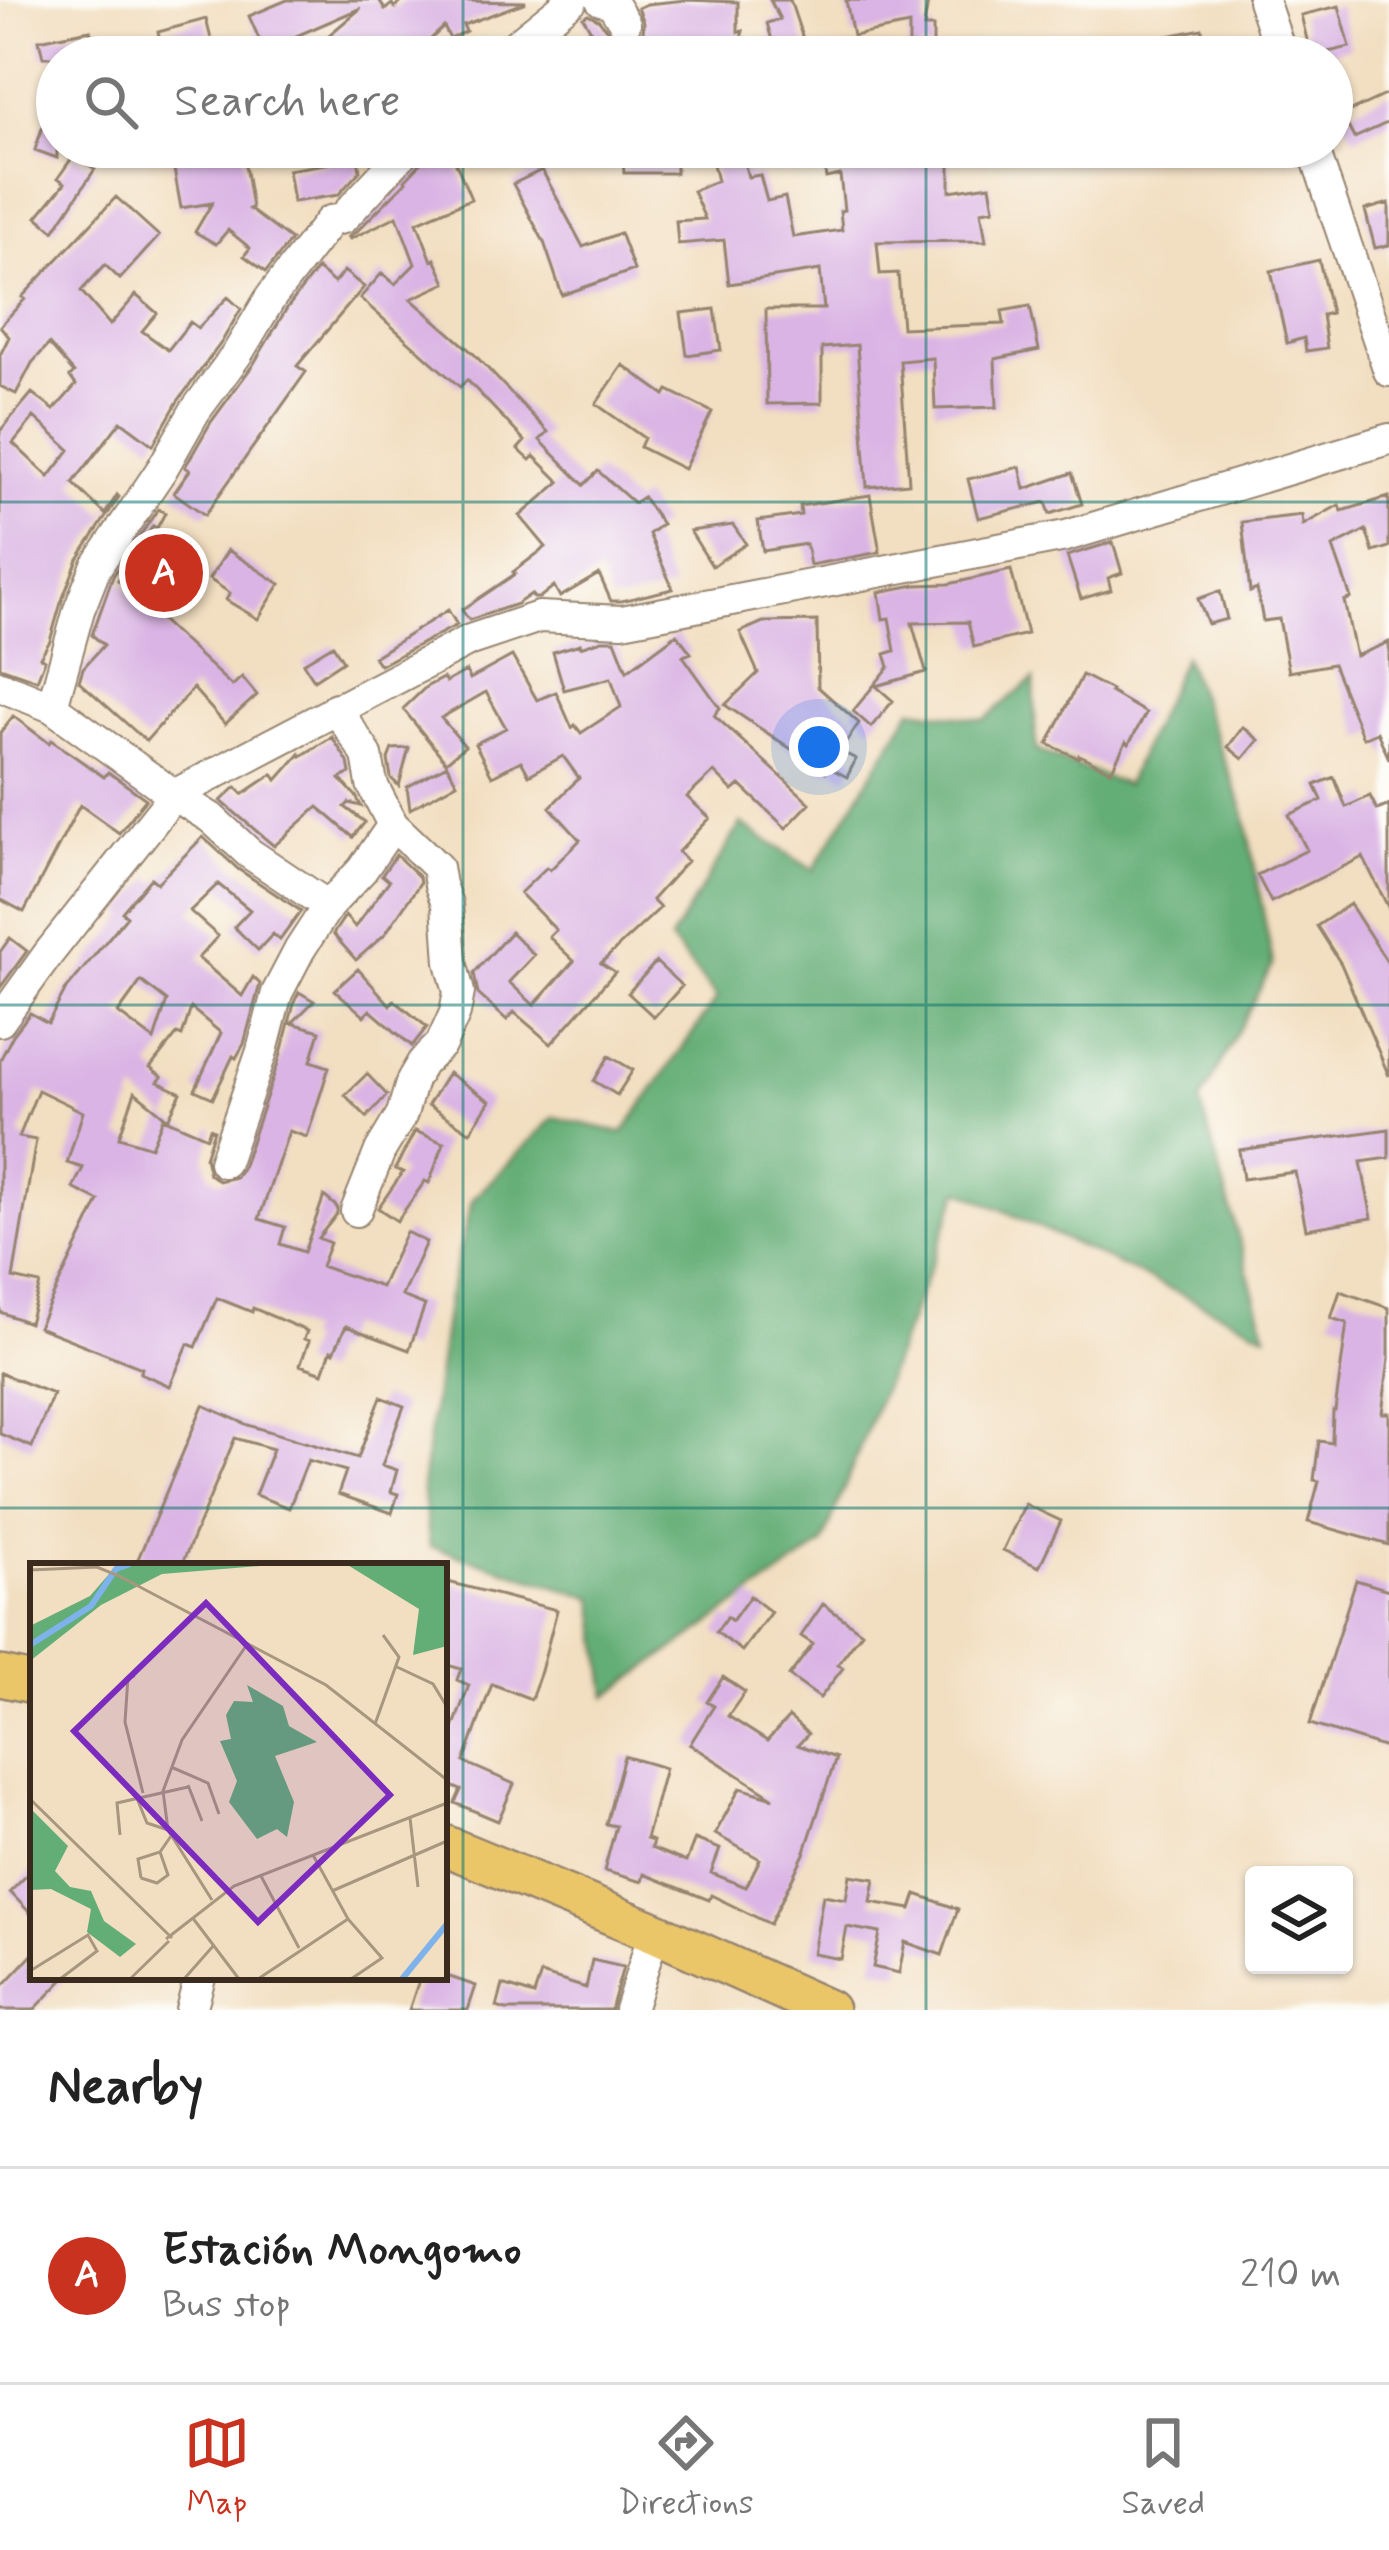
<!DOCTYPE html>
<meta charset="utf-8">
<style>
:root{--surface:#fff;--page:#f2f2f2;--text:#222;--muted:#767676;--line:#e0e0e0;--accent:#c8321e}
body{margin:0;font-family:Mynerve,sans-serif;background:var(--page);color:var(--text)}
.controls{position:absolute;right:36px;bottom:36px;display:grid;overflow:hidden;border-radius:12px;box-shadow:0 3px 9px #0004}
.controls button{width:108px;height:108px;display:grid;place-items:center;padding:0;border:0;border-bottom:3px solid var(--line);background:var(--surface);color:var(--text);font:60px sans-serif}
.you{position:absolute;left:819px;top:747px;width:42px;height:42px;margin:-30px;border:9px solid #fff;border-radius:50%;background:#1a73e8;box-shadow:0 0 0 18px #1a73e833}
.badge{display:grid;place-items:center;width:78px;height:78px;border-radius:50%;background:var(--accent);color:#fff;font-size:39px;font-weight:700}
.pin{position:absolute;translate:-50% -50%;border:6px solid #fff;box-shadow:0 3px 12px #0006}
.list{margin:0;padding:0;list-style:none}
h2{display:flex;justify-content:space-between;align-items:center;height:156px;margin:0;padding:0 48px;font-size:51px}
h2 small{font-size:39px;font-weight:400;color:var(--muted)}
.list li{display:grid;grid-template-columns:78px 1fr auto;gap:36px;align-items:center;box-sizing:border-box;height:216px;padding:0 48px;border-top:3px solid var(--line)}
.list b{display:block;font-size:45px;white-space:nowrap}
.list p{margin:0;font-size:39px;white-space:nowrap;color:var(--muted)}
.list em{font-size:39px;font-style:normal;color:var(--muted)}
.icon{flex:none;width:66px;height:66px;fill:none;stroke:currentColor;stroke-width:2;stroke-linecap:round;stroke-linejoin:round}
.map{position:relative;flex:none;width:1389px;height:2010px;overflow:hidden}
.search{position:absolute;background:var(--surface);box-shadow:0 3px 9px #0004;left:36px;right:36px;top:36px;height:132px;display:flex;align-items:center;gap:30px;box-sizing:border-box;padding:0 42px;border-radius:66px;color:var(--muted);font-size:45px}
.sheet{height:372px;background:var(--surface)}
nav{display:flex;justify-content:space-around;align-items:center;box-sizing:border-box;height:168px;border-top:3px solid var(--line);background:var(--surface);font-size:33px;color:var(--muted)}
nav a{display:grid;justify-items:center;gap:6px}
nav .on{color:var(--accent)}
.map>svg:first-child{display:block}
.forest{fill:#63ad76;stroke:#4f6c4a;stroke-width:3}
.building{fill:#dab4e4;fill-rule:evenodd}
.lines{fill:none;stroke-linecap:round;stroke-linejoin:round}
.minor-casing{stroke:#96846f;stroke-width:34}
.major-casing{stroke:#96846f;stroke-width:44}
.minor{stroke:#fff;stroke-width:30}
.major{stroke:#ebc669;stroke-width:39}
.grid{fill:none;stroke:#0f766e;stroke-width:3;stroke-opacity:0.55}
.inset-river{fill:none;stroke:#7eb2eb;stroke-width:6}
.inset-road{fill:none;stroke:#a9967f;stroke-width:3}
.view{fill:#7b2cbf;fill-opacity:0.15;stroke:#7b2cbf;stroke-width:6}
.inset-edge{fill:none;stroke:#3b2a1e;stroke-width:6}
</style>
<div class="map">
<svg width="1389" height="2010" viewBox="0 0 1389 2010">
<rect width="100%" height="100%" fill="#fdfcf7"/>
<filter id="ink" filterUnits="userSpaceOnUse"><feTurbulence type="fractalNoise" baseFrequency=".00833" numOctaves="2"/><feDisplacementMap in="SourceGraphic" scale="24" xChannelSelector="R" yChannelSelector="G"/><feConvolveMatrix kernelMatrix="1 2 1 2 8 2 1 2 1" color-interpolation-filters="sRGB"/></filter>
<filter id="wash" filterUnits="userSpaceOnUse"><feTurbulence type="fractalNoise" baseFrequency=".004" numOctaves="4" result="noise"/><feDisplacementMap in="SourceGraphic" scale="48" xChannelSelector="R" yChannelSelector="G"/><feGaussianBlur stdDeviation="2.7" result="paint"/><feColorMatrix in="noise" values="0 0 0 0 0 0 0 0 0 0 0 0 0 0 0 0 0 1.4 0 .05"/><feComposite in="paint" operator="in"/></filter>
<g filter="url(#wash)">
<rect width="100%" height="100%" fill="#f2dec0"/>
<path class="forest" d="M 1184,656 L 1244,811 L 1273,964 L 1200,1102 L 1266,1334 L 960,1190 L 822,1545 L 607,1696 L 594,1598 L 430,1546 L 422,1487 L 448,1298 L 472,1200 L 554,1117 L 623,1133 L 717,998 L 670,940 L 741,824 L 813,870 L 912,709 L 984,720 L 1034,679 L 1036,750 L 1126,785 Z"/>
<g id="blocks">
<path class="building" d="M 287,0 L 379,0 L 385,10 L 392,4 L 395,8 L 404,0 L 526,2 L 463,25 L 466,31 L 450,39 L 444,27 L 411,57 L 303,57 L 361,8 L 264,50 L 249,16 Z
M 686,0 L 738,2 L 738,32 L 743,31 L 736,57 L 648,57 L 643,32 L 644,22 L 638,8 L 647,4 Z
M 770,0 L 790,0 L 809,57 L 777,57 L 767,23 L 780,19 Z
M 846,0 L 928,2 L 924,27 L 933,27 L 933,48 L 920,47 L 919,57 L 909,57 L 909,25 L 853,36 Z
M 1339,6 L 1350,47 L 1311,56 L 1301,15 Z
M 588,14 L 599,20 L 615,40 L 628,43 L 607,57 L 592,37 L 594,36 L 583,17 Z
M 206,19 L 215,55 L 164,57 L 158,32 Z
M 1202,29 L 1208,57 L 1173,57 L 1168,36 Z
M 90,30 L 98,57 L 43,57 L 39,40 Z
M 1389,93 L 1389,122 L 1354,138 L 1342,115 Z
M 44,122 L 57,126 L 57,158 L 35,150 Z
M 170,147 L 242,147 L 252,208 L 249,209 L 291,240 L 266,272 L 244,256 L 250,248 L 228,230 L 216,244 L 195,232 L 212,203 L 181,208 Z
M 316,147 L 356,147 L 360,171 L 338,195 L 293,202 L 288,170 L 332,163 Z
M 622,147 L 676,147 L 676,173 L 624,173 Z
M 709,147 L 734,147 L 736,160 L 743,158 L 748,177 L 760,175 L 767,201 L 785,197 L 793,237 L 842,230 L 840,211 L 844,210 L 840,175 L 826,178 L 822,153 L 858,147 L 931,147 L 931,160 L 950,161 L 950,191 L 990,185 L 994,209 L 981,211 L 986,241 L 877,242 L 880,274 L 898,273 L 902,328 L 1004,324 L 1002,311 L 1030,306 L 1039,350 L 995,359 L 997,407 L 935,409 L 933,358 L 900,361 L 909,483 L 867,487 L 857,345 L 822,348 L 822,403 L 767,404 L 766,309 L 824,309 L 820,270 L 729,284 L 724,240 L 678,244 L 676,221 L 705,219 L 693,191 L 717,181 Z
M 450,149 L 471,199 L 417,222 L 432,261 L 435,259 L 446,283 L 411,299 L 473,353 L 548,432 L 540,440 L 584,485 L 598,471 L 634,503 L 643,497 L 662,524 L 649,534 L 673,589 L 621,601 L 611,601 L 599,574 L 560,597 L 554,586 L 539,598 L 534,598 L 531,594 L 517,604 L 469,620 L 462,610 L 515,574 L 513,572 L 546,547 L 520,516 L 560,482 L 534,456 L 530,460 L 518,449 L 525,441 L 467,380 L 460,387 L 360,298 L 382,273 L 395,284 L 415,264 L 397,216 L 350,239 L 348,237 L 357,231 L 406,182 L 405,180 L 423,161 Z
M 74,155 L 95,169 L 54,231 L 37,217 L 65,183 L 58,178 Z
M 542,170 L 583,247 L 620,233 L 634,270 L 562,295 L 544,242 L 513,184 Z
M 116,197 L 159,236 L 120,279 L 105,265 L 81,291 L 110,325 L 136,295 L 157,313 L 142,331 L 168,350 L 190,322 L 198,328 L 228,297 L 241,309 L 221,343 L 178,401 L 153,445 L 121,421 L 73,483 L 105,514 L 117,495 L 119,497 L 78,559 L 61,603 L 50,641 L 40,657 L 45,660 L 37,680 L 0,667 L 0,431 L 32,393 L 54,410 L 76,385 L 70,377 L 74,373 L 49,344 L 32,363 L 16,394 L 0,386 L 0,355 L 9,337 L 0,326 L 25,299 L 22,297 ZM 34,417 L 70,450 L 49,477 L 13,443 Z
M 1389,203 L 1389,245 L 1375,248 L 1365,210 Z
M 1319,260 L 1331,313 L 1322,315 L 1327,348 L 1306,351 L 1304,338 L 1287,343 L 1271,271 Z
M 317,269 L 334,283 L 344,271 L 364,287 L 297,366 L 306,372 L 205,515 L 174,493 L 190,470 L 185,467 L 211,422 L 253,365 L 287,308 Z
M 715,309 L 721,350 L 687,355 L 681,313 Z
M 623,365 L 665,395 L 668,390 L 712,412 L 684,469 L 640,447 L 644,438 L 596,404 Z
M 1020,467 L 1025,489 L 1072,473 L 1082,504 L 1050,514 L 1046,502 L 978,518 L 968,479 Z
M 870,495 L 880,552 L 810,565 L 806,544 L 763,551 L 758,521 L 801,515 L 800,506 Z
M 1389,497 L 1389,547 L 1373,552 L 1366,530 L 1333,547 L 1351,598 L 1344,601 L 1356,656 L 1389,642 L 1389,759 L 1377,732 L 1363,738 L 1333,664 L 1289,672 L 1279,619 L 1263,621 L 1257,589 L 1250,592 L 1242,522 L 1302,515 L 1303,525 L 1339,505 L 1342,511 Z
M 158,509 L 165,513 L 157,528 L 153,526 L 118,580 L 232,686 L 242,677 L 257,695 L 225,724 L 193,688 L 146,741 L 79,681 L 83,668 L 104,645 L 92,635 L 113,576 Z
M 733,525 L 746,544 L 712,566 L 690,531 Z
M 1113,542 L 1122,573 L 1108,578 L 1111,590 L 1081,599 L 1067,556 Z
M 228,550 L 280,584 L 258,619 L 226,600 L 230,593 L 209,579 Z
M 1011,570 L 1027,634 L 974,647 L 968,622 L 912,623 L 926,672 L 876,686 L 893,701 L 871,727 L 853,711 L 889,667 L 885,654 L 895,651 L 889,618 L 883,619 L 879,592 L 915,585 L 949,584 Z
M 1220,591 L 1227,619 L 1208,624 L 1198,599 Z
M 448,610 L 457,625 L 380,665 L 374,657 Z
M 817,621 L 818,687 L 859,723 L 840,751 L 856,759 L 847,777 L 830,768 L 826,772 L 725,705 L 758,673 L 740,632 L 763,622 Z
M 677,634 L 691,653 L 683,656 L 720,708 L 714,715 L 810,803 L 786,828 L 740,785 L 733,791 L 714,772 L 687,797 L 710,818 L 678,852 L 687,861 L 652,900 L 660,908 L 601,963 L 615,972 L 551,1044 L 514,1012 L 507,1020 L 478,994 L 474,973 L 511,932 L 534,955 L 509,982 L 534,1005 L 574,961 L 549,937 L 556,930 L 520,893 L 547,867 L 550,870 L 580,840 L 550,807 L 579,778 L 563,756 L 529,775 L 521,761 L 492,776 L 475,744 L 506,728 L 486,692 L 441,718 L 465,746 L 446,762 L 403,709 L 426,687 L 443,678 L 446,682 L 466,671 L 470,679 L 512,656 L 537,700 L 556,692 L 572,728 L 575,725 L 581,733 L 621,707 L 611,678 L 564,690 L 553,652 L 580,644 L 580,647 L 602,640 L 615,640 L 627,671 Z
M 333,645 L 343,661 L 314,680 L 303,663 Z
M 1082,675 L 1111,690 L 1110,692 L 1146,713 L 1129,744 L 1126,742 L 1111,771 L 1079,755 L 1078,758 L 1048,744 Z
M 13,716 L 49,743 L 51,740 L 104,777 L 108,772 L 146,799 L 119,833 L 80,805 L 24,912 L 0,899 L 0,733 Z
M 1243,727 L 1259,740 L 1243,759 L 1228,747 Z
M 332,737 L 348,762 L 350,773 L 340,779 L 356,796 L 361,806 L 349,803 L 345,807 L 365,822 L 353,837 L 318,807 L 274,846 L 221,801 L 236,787 L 243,794 L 273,774 L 277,780 L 300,754 L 301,756 Z
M 409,748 L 399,786 L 391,778 L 388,759 L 392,749 Z
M 447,765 L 457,783 L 410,809 L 407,787 Z
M 1334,777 L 1346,807 L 1370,796 L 1377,810 L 1389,805 L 1389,909 L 1363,857 L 1271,902 L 1257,875 L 1307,850 L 1289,815 L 1322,800 L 1315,785 Z
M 203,837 L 238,869 L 301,911 L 280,940 L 273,934 L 258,950 L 234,927 L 250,910 L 218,884 L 190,911 L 218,936 L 198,958 L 242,996 L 253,977 L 260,984 L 244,1044 L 236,1058 L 233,1056 L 213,1098 L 195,1090 L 221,1033 L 191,1008 L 182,1036 L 177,1034 L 150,1068 L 162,1077 L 158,1082 L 181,1093 L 168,1119 L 135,1092 L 119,1137 L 151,1147 L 163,1118 L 207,1137 L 210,1128 L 214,1130 L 205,1157 L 209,1174 L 219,1181 L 236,1177 L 242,1168 L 280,1057 L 295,1000 L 299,992 L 314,1001 L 292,1023 L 320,1031 L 311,1061 L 329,1067 L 307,1137 L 289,1131 L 259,1219 L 285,1227 L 280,1244 L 304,1252 L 324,1196 L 337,1207 L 337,1214 L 318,1238 L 330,1243 L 321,1266 L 381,1287 L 406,1232 L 426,1242 L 402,1296 L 425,1305 L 409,1350 L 346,1326 L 334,1352 L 331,1350 L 323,1373 L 300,1365 L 309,1341 L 304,1339 L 307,1331 L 253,1308 L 252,1312 L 217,1298 L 196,1347 L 188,1344 L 170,1386 L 140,1373 L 142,1368 L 38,1327 L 99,1201 L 73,1188 L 83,1168 L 67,1163 L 83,1112 L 38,1090 L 19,1137 L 36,1140 L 13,1278 L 40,1284 L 29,1323 L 0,1312 L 0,1060 L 13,1035 L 30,1013 L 48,1023 L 65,991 L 127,916 L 122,912 L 151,878 L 157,883 ZM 141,981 L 167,1001 L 154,1040 L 118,1013 Z
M 396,855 L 419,877 L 420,883 L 385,934 L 356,960 L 333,934 L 345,916 L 355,927 L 389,881 L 382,875 Z
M 1350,904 L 1389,965 L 1389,1076 L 1341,964 L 1317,926 Z
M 10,938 L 27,951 L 0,988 L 0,952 Z
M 656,962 L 682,986 L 654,1017 L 628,993 Z
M 358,969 L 390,1005 L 394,1000 L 427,1027 L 412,1046 L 370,1010 L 364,1016 L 335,990 Z
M 609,1056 L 633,1070 L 617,1095 L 594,1081 Z
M 448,1073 L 490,1101 L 470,1132 L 428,1105 Z
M 367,1074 L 387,1095 L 367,1117 L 345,1095 Z
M 1389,1129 L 1389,1158 L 1361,1162 L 1372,1218 L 1306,1229 L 1295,1172 L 1243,1179 L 1239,1150 Z
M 415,1131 L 444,1143 L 429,1183 L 425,1181 L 397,1221 L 378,1208 L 403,1172 L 395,1169 Z
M 1340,1291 L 1389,1308 L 1389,1359 L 1382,1413 L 1389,1413 L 1389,1545 L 1308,1522 L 1319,1481 L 1314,1480 L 1319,1441 L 1332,1443 L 1333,1411 L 1335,1411 L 1347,1323 L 1331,1318 Z
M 0,1373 L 53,1394 L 32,1447 L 0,1434 Z
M 381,1397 L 404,1406 L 382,1465 L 397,1470 L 391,1492 L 398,1494 L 392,1513 L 338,1494 L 346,1471 L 308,1460 L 289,1508 L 255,1495 L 273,1449 L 235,1438 L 181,1566 L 135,1566 L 203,1405 L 248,1425 L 358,1458 Z
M 1025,1504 L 1061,1521 L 1039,1567 L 1003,1550 Z
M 1356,1580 L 1389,1590 L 1389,1749 L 1310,1724 Z
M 444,1581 L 557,1610 L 541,1671 L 531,1699 L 492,1684 L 464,1762 L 514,1784 L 498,1821 L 455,1803 L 461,1790 L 444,1783 L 444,1753 L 469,1685 L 457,1680 L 461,1669 L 444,1664 Z
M 750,1596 L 771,1612 L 742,1651 L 716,1632 L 727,1617 L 732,1621 Z
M 823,1604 L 862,1632 L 838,1664 L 843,1668 L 820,1698 L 789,1676 L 813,1644 L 801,1636 Z
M 723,1677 L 745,1692 L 728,1716 L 767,1741 L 789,1717 L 808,1734 L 798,1745 L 836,1758 L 804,1854 L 770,1924 L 711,1895 L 709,1900 L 644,1874 L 642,1882 L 604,1871 L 616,1826 L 606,1824 L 624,1756 L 665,1768 L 646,1839 L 653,1841 L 651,1848 L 686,1862 L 695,1839 L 720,1849 L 711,1873 L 746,1887 L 760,1859 L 715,1834 L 740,1788 L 774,1798 L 690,1744 L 714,1706 L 707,1702 Z
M 33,1869 L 33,1916 L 10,1892 Z
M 850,1875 L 875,1879 L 871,1902 L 911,1909 L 916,1894 L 958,1909 L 942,1955 L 905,1942 L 899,1973 L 873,1967 L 880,1933 L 847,1927 L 841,1959 L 813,1954 L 823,1895 L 846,1899 Z
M 33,1954 L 33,1977 L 66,1977 L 34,2010 L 0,2010 L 0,1989 Z
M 592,1960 L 623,1967 L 611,2010 L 506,2010 L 497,2007 L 503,1985 L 534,1995 L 541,1974 L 586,1988 Z
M 420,1977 L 450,1977 L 476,1986 L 468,2010 L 409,2010 Z"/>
</g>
</g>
<g filter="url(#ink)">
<use href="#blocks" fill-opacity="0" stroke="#96846f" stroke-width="3"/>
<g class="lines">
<defs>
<path id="minor" d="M 601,0 L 612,3 L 625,24
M 1263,0 L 1282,57
M 501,57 L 572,0
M 1313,147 L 1389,371
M 0,686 L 52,707 L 174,795 L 211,818 L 249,853 L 328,906
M 52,707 L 79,610 L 96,567 L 162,469 L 195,411 L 237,354 L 271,297 L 330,221 L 343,218 L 409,147
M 336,708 L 367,755 L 372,784 L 393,825 L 437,867 L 440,885 L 447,904 L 451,962 L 459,992 L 455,1013 L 441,1044 L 422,1063 L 412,1080 L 402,1114 L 380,1151 L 356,1211
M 0,1021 L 49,953 L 174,795 L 470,640 L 539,617 L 622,621 L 1066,536 L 1389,439
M 224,1162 L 262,1051 L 277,993 L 300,949 L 328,906 L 362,870 L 393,825
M 191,2010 L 200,1977
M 630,2010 L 654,1932"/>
<path id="major" d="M 0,1676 L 33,1683
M 444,1845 L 654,1932 L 828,2010"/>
</defs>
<use href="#minor" class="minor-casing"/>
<use href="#major" class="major-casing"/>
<use href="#minor" class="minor"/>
<use href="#major" class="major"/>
</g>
</g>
<path class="grid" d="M 463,0 L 463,57M 926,0 L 926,57M 463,147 L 463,2010M 926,147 L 926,2010M 0,502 L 1389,502M 0,1005 L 1389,1005M 0,1508 L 1389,1508"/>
<g transform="translate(30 1563)">
<rect width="417" height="417" fill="#f2dec0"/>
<path d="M 254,1 L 132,11 L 71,42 L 0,98 L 0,63 L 60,33 L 86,3 ZM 316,1 L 417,1 L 417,83 L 383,92 L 389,46 ZM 217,122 L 253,143 L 259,163 L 287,179 L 245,193 L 264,239 L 257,274 L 247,266 L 227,276 L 199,239 L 207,218 L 190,178 L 201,176 L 196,152 L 204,138 L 223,139 ZM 0,245 L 38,283 L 25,308 L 40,324 L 61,328 L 74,358 L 106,381 L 90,394 L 57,369 L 61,346 L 21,326 L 0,327 Z" fill="#63ad76"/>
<path class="inset-river" d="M 0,82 L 61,43 L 86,6 L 100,1M 372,416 L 417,361"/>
<path class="inset-road" d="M 0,7 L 67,4 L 89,13 L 296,122 L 417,217M 367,104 L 403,121 L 417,144M 105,113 L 98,114 L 95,159 L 113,230M 345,161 L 369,94 L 353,72M 141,204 L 178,220 L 189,251M 158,222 L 172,258M 106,233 L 117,260 L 138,267M 0,236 L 142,375M 380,255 L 388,324M 90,272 L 87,240 L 158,224M 283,292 L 318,356 L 352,395 L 321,416M 231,313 L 269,385M 111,315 L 108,296 L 130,289 L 141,273M 111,315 L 127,320 L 138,312 L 130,289M 302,328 L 417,278M 182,337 L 138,267 L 133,228 L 152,177 L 218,80M 162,354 L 209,416M 136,376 L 204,323 L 417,240M 0,408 L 58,372 L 67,388 L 30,416M 100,416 L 139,378M 154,416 L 184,382M 228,416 L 318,356"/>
<path class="view" d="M 176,40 L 360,232 L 228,359 L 44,168 Z"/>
<rect width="417" height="417" class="inset-edge"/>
</g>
</svg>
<div class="controls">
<button><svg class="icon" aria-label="layers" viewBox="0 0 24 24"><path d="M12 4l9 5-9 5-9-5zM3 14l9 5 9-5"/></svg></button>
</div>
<div class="you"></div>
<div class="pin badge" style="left:164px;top:573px">A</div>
<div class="search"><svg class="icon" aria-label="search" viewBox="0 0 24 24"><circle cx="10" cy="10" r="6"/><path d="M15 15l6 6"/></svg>Search here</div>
</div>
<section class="sheet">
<h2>Nearby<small></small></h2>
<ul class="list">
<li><span class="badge">A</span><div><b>Estación Mongomo</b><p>Bus stop</p></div><em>210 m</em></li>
</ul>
</section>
<nav>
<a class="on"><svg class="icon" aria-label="map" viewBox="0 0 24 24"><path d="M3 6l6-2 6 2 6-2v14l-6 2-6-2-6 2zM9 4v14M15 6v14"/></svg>Map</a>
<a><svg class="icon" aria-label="directions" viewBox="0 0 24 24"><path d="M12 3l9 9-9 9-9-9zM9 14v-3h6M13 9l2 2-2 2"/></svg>Directions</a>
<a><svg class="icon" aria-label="saved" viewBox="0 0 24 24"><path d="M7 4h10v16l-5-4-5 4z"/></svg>Saved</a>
</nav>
